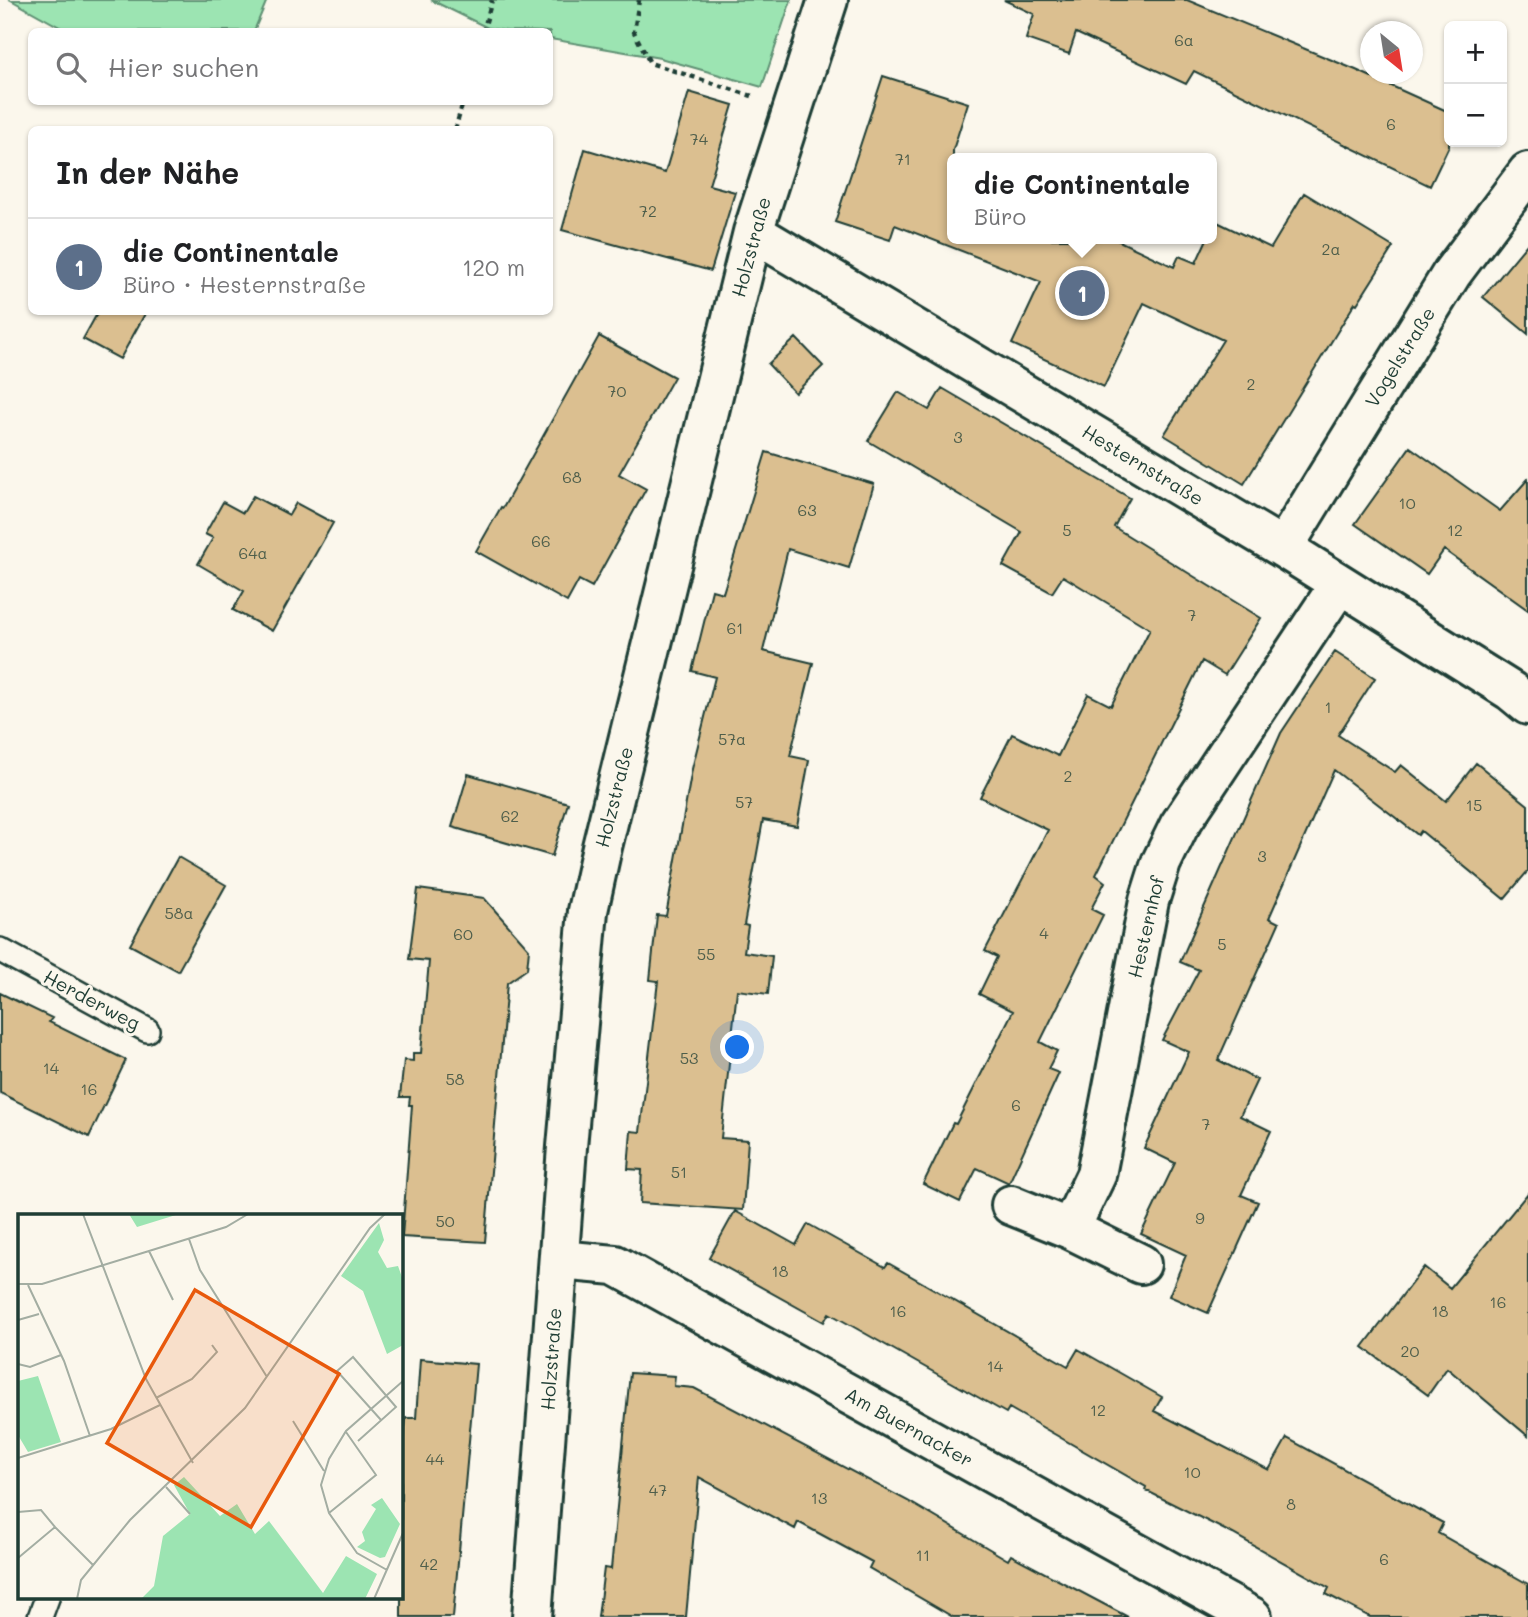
<!DOCTYPE html>
<html lang="de">
<meta charset="utf-8">
<style>
:root{--surface:#fff;--page:#f2f2f2;--text:#202124;--muted:#757577;--line:#e0e0e0;--accent:#2563eb}
body{margin:0;font-family:Mali,sans-serif;background:var(--page);color:var(--text)}
.controls{position:absolute;right:21px;top:21px;display:grid;overflow:hidden;border-radius:10px;box-shadow:0 2px 5px #0004}
.controls button{width:63px;height:63px;display:grid;place-items:center;padding:0;border:0;border-bottom:2px solid var(--line);background:var(--surface);color:var(--text);font:35px sans-serif}
.compass{position:absolute;left:1360px;top:21px;width:63px;height:63px;border-radius:50%;background:var(--surface);box-shadow:0 2px 5px #0004;rotate:150deg}
.you{position:absolute;left:738px;top:1048px;width:24px;height:24px;margin:-18px;border:5px solid #fff;border-radius:50%;background:#1a73e8;box-shadow:0 0 0 10px #1a73e833}
.badge{display:grid;place-items:center;width:46px;height:46px;border-radius:50%;background:var(--accent);color:#fff;font-size:23px;font-weight:700}
.pin{position:absolute;translate:-50% -50%;border:4px solid #fff;box-shadow:0 2px 7px #0006}
.popup{position:absolute;left:947px;top:153px;width:270px;height:91px;box-sizing:border-box;display:grid;place-content:center;border-radius:10px;background:var(--surface);filter:drop-shadow(0 2px 5px #0005);font-size:23px;white-space:nowrap;color:var(--muted)}
.popup b{font-size:26px;color:var(--text)}
.popup::after{content:'';position:absolute;left:50%;top:100%;margin-left:-14px;border:14px solid transparent;border-top-color:var(--surface)}
.list{margin:0;padding:0;list-style:none}
h2{display:flex;justify-content:space-between;align-items:center;height:91px;margin:0;padding:0 28px;font-size:30px}
h2 small{font-size:23px;font-weight:400;color:var(--muted)}
.list li{display:grid;grid-template-columns:46px 1fr auto;gap:21px;align-items:center;box-sizing:border-box;height:98px;padding:0 28px;border-top:2px solid var(--line)}
.list b{display:block;font-size:26px;white-space:nowrap}
.list p{margin:0;font-size:23px;white-space:nowrap;color:var(--muted)}
.list em{font-size:23px;font-style:normal;color:var(--muted)}
.icon{flex:none;width:38px;height:38px;fill:none;stroke:currentColor;stroke-width:2;stroke-linecap:round;stroke-linejoin:round}
.map{position:relative;flex:none;width:1528px;height:1617px;overflow:hidden}
.search{position:absolute;background:var(--surface);box-shadow:0 2px 5px #0004;left:28px;top:28px;width:525px;height:77px;display:flex;align-items:center;gap:18px;box-sizing:border-box;padding:0 24px;border-radius:10px;color:var(--muted);font-size:26px}
.panel{position:absolute;background:var(--surface);box-shadow:0 2px 5px #0004;left:28px;top:126px;width:525px;height:189px;border-radius:10px}
.map>svg:first-child{display:block}
.green{fill:#9ce4b2;stroke:#5e9073;stroke-width:2}
.building{fill:#dbbf90;stroke:#1f3d34;stroke-width:2}
.lines{fill:none;stroke-linecap:round;stroke-linejoin:round}
.service-casing{stroke:#1f3d34;stroke-width:28}
.minor-casing{stroke:#1f3d34;stroke-width:44}
.path{stroke:#1f3d34;stroke-width:4.5;stroke-dasharray:5 5;stroke-linecap:butt}
.service{stroke:#fbf7ec;stroke-width:23}
.minor{stroke:#fbf7ec;stroke-width:38}
.labels{text-anchor:middle;stroke-width:6;stroke-linejoin:round;paint-order:stroke}
.number-label{font-size:16px;fill:#4e5e4b}
.street-label{font-size:19px;fill:#1f3d34;stroke:#fbf7ec}
.inset-road{fill:none;stroke:#a3ada2;stroke-width:2}
.view{fill:#e8590c;fill-opacity:0.15;stroke:#e8590c;stroke-width:3.5}
.inset-edge{fill:none;stroke:#1f3d34;stroke-width:3.5}
</style>
<div class="map">
<svg width="1528" height="1617" viewBox="0 0 1528 1617">
<rect width="100%" height="100%" fill="#fbf7ec"/>
<filter id="ink" filterUnits="userSpaceOnUse"><feTurbulence type="fractalNoise" baseFrequency=".0143" numOctaves="2"/><feDisplacementMap in="SourceGraphic" scale="14" xChannelSelector="R" yChannelSelector="G"/><feConvolveMatrix kernelMatrix="1 2 1 2 8 2 1 2 1" color-interpolation-filters="sRGB"/></filter>
<g filter="url(#ink)">
<path class="green" d="M 11,0 L 267,0 L 254,31 L 67,31 Z
M 431,0 L 791,0 L 762,87 L 660,58 L 550,39 L 550,32 L 507,31 L 488,28 Z"/>
<path class="building" d="M 1004,0 L 1187,0 L 1356,70 L 1449,112 L 1449,146 L 1430,186 L 1194,71 L 1186,84 L 1076,33 L 1069,54 L 1026,39 L 1034,14 Z
M 883,76 L 968,103 L 953,150 L 953,239 L 1115,239 L 1174,267 L 1179,256 L 1196,263 L 1207,239 L 1212,239 L 1212,230 L 1215,221 L 1271,248 L 1304,193 L 1393,247 L 1357,304 L 1355,303 L 1244,484 L 1164,435 L 1223,340 L 1144,303 L 1104,387 L 1012,344 L 1041,282 L 895,225 L 890,240 L 835,222 Z
M 689,92 L 733,105 L 709,185 L 735,192 L 711,271 L 562,230 L 585,149 L 665,173 Z
M 1528,243 L 1528,334 L 1483,297 Z
M 98,312 L 146,312 L 120,359 L 83,339 Z
M 599,336 L 674,377 L 619,474 L 646,489 L 592,587 L 579,580 L 567,602 L 476,551 L 501,507 L 503,508 Z
M 796,338 L 823,366 L 795,393 L 768,364 Z
M 942,388 L 1130,498 L 1114,527 L 1261,618 L 1225,675 L 1202,661 L 1096,875 L 1105,882 L 1091,909 L 1103,915 L 1040,1042 L 1057,1051 L 1048,1069 L 1059,1073 L 1009,1183 L 977,1168 L 960,1202 L 923,1184 L 953,1123 L 956,1124 L 1013,1011 L 979,994 L 997,957 L 985,951 L 1048,830 L 980,797 L 1012,734 L 1058,756 L 1088,694 L 1111,706 L 1150,629 L 1063,576 L 1052,593 L 1003,566 L 1022,532 L 868,441 L 898,392 L 929,410 Z
M 1410,447 L 1500,511 L 1528,479 L 1528,610 L 1444,550 L 1427,574 L 1355,524 Z
M 766,452 L 874,484 L 849,568 L 788,549 L 763,651 L 813,663 L 790,756 L 809,760 L 797,826 L 763,820 L 744,925 L 748,926 L 744,952 L 772,956 L 768,994 L 737,990 L 721,1138 L 748,1140 L 743,1210 L 640,1203 L 642,1170 L 628,1169 L 631,1131 L 640,1132 L 658,981 L 650,980 L 657,915 L 666,916 L 692,769 L 715,677 L 692,671 L 712,590 L 723,593 Z
M 253,496 L 289,515 L 296,503 L 333,523 L 272,631 L 233,610 L 244,591 L 198,564 L 213,538 L 205,534 L 223,502 L 243,513 Z
M 1335,652 L 1375,678 L 1338,735 L 1395,772 L 1401,765 L 1446,801 L 1476,763 L 1528,805 L 1528,871 L 1504,899 L 1421,831 L 1418,835 L 1334,770 L 1269,918 L 1279,923 L 1218,1060 L 1257,1080 L 1240,1116 L 1271,1131 L 1241,1195 L 1258,1202 L 1208,1313 L 1169,1296 L 1186,1255 L 1141,1234 L 1175,1163 L 1144,1148 L 1189,1052 L 1162,1040 L 1199,970 L 1180,962 L 1281,733 Z
M 468,774 L 568,803 L 552,856 L 452,827 Z
M 178,857 L 226,885 L 178,971 L 130,945 Z
M 418,889 L 484,898 L 529,949 L 527,969 L 507,983 L 485,1242 L 402,1237 L 412,1105 L 409,1105 L 410,1097 L 400,1097 L 404,1060 L 413,1061 L 413,1053 L 421,1053 L 429,961 L 409,959 Z
M 0,993 L 52,1018 L 49,1022 L 126,1060 L 89,1137 L 0,1093 Z
M 1528,1193 L 1528,1436 L 1447,1368 L 1428,1395 L 1363,1347 L 1424,1267 L 1450,1288 Z
M 735,1211 L 796,1245 L 808,1224 L 885,1267 L 888,1263 L 1068,1366 L 1078,1349 L 1162,1397 L 1154,1411 L 1269,1470 L 1287,1438 L 1443,1523 L 1438,1533 L 1528,1584 L 1528,1617 L 1370,1617 L 1326,1594 L 1329,1588 L 1233,1534 L 1145,1490 L 1146,1487 L 1009,1408 L 1006,1413 L 829,1313 L 824,1322 L 709,1258 Z
M 420,1359 L 476,1364 L 453,1617 L 401,1617 L 401,1438 L 404,1438 L 406,1418 L 416,1418 Z
M 630,1373 L 675,1376 L 674,1386 L 694,1388 L 908,1501 L 1008,1560 L 1011,1555 L 1128,1617 L 953,1617 L 869,1568 L 872,1562 L 798,1522 L 795,1529 L 699,1477 L 686,1617 L 598,1617 L 604,1568 L 611,1569 Z"/>
<g class="lines">
<defs>
<path id="service" d="M 0,950 L 147,1030
M 40,1617 L 47,1598"/>
<path id="minor" d="M 753,232 L 1283,548 L 1511,691 L 1528,705
M 1283,548 L 1452,273 L 1528,172
M 1011,1205 L 1070,1229
M 559,1260 L 615,1265 L 1252,1617
M 1141,1264 L 1070,1229 L 1096,1175 L 1149,901 L 1161,863 L 1179,826 L 1339,585
M 532,1617 L 567,1147 L 588,911 L 602,847 L 753,232 L 828,0"/>
</defs>
<use href="#service" class="service-casing"/>
<use href="#minor" class="minor-casing"/>
<path class="path" d="M 639,0 L 634,32 L 650,63 L 752,96
M 483,32 L 492,0
M 455,130 L 463,102"/>
<use href="#service" class="service"/>
<use href="#minor" class="minor"/>
</g>
</g>
<g class="labels">
<g class="number-label">
<text x="1184" y="46">6a</text>
<text x="1391" y="130">6</text>
<text x="699" y="145">74</text>
<text x="903" y="165">71</text>
<text x="648" y="217">72</text>
<text x="1331" y="255">2a</text>
<text x="1251" y="390">2</text>
<text x="617" y="397">70</text>
<text x="958" y="443">3</text>
<text x="572" y="483">68</text>
<text x="1407" y="509">10</text>
<text x="807" y="516">63</text>
<text x="1067" y="536">5</text>
<text x="1455" y="536">12</text>
<text x="541" y="547">66</text>
<text x="253" y="559">64a</text>
<text x="1192" y="621">7</text>
<text x="735" y="634">61</text>
<text x="1328" y="713">1</text>
<text x="732" y="745">57a</text>
<text x="1068" y="782">2</text>
<text x="744" y="808">57</text>
<text x="1474" y="811">15</text>
<text x="510" y="822">62</text>
<text x="1262" y="862">3</text>
<text x="179" y="919">58a</text>
<text x="1044" y="939">4</text>
<text x="463" y="940">60</text>
<text x="1222" y="950">5</text>
<text x="706" y="960">55</text>
<text x="689" y="1064">53</text>
<text x="51" y="1074">14</text>
<text x="455" y="1085">58</text>
<text x="89" y="1095">16</text>
<text x="1016" y="1111">6</text>
<text x="1206" y="1130">7</text>
<text x="679" y="1178">51</text>
<text x="1200" y="1224">9</text>
<text x="445" y="1227">50</text>
<text x="780" y="1277">18</text>
<text x="1498" y="1308">16</text>
<text x="898" y="1317">16</text>
<text x="1440" y="1317">18</text>
<text x="1410" y="1357">20</text>
<text x="995" y="1372">14</text>
<text x="1098" y="1416">12</text>
<text x="435" y="1465">44</text>
<text x="1192" y="1478">10</text>
<text x="658" y="1496">47</text>
<text x="819" y="1504">13</text>
<text x="1291" y="1510">8</text>
<text x="923" y="1561">11</text>
<text x="1384" y="1565">6</text>
<text x="429" y="1570">42</text>
</g>
<g class="street-label">
<text transform="translate(751 247) rotate(-75)" y="7">Holzstraße</text>
<text transform="translate(1400 357) rotate(-58)" y="7">Vogelstraße</text>
<text transform="translate(1143 465) rotate(31)" y="7">Hesternstraße</text>
<text transform="translate(614 797) rotate(-76)" y="7">Holzstraße</text>
<text transform="translate(1146 927) rotate(-77)" y="7">Hesternhof</text>
<text transform="translate(92 1000) rotate(28)" y="7">Herderweg</text>
<text transform="translate(551 1359) rotate(-86)" y="7">Holzstraße</text>
<text transform="translate(909 1427) rotate(29)" y="7">Am Buernacker</text>
</g>
</g>
<g transform="translate(18 1214)">
<rect width="385" height="385" fill="#fbf7ec"/>
<path d="M 111,0 L 161,0 L 119,13 ZM 361,9 L 366,26 L 360,38 L 369,54 L 380,52 L 385,66 L 385,131 L 369,140 L 345,77 L 323,62 ZM 20,162 L 43,228 L 10,238 L 0,221 L 0,167 ZM 166,263 L 202,302 L 219,290 L 237,320 L 251,307 L 305,379 L 328,342 L 359,360 L 347,385 L 123,385 L 136,372 L 145,322 L 172,300 L 156,271 ZM 364,284 L 382,310 L 367,343 L 362,344 L 339,333 L 347,327 L 344,318 L 358,295 L 353,291 Z" fill="#9ce4b2"/>
<path class="inset-road" d="M 65,0 L 128,165 L 175,249M 171,25 L 182,56 L 249,163M 131,37 L 155,86M 0,70 L 24,70 L 131,37 L 208,13 L 230,0M 10,71 L 46,147 L 72,222M 0,106 L 21,100M 0,150 L 12,153 L 43,141M 138,184 L 174,165 L 199,138 L 194,131M 275,207 L 306,257M 340,227 L 378,193 L 335,143 L 319,157 L 363,206M 0,244 L 93,215 L 142,191M 148,273 L 172,300M 0,298 L 23,296 L 37,313M 311,299 L 358,261 L 328,218M 0,344 L 37,313 L 75,351M 369,356 L 339,339 L 311,299 L 303,271 L 311,245 L 328,217 L 385,167M 59,385 L 63,366 L 112,306 L 227,194 L 352,14 L 367,0M 356,385 L 385,319"/>
<path class="view" d="M 177,76 L 321,160 L 233,313 L 89,229 Z"/>
<rect width="385" height="385" class="inset-edge"/>
</g>
</svg>
<div class="controls">
<button>+</button>
<button>−</button>
</div>
<svg class="compass" viewBox="-18 -18 36 36"><path d="M0-13l5 13h-10z" fill="#e53935"/><path d="M0 13l5-13h-10z" fill="#757577"/></svg>
<div class="you"></div>
<div class="pin badge" style="left:1082px;top:293px;background:#5c6f8a">1</div>
<div class="popup"><b>die Continentale</b>Büro</div>
<div class="search"><svg class="icon" aria-label="search" viewBox="0 0 24 24"><circle cx="10" cy="10" r="6"/><path d="M15 15l6 6"/></svg>Hier suchen</div>
<section class="panel">
<h2>In der Nähe<small></small></h2>
<ul class="list">
<li><span class="badge" style="background:#5c6f8a">1</span><div><b>die Continentale</b><p>Büro · Hesternstraße</p></div><em>120 m</em></li>
</ul>
</section>
</div>
